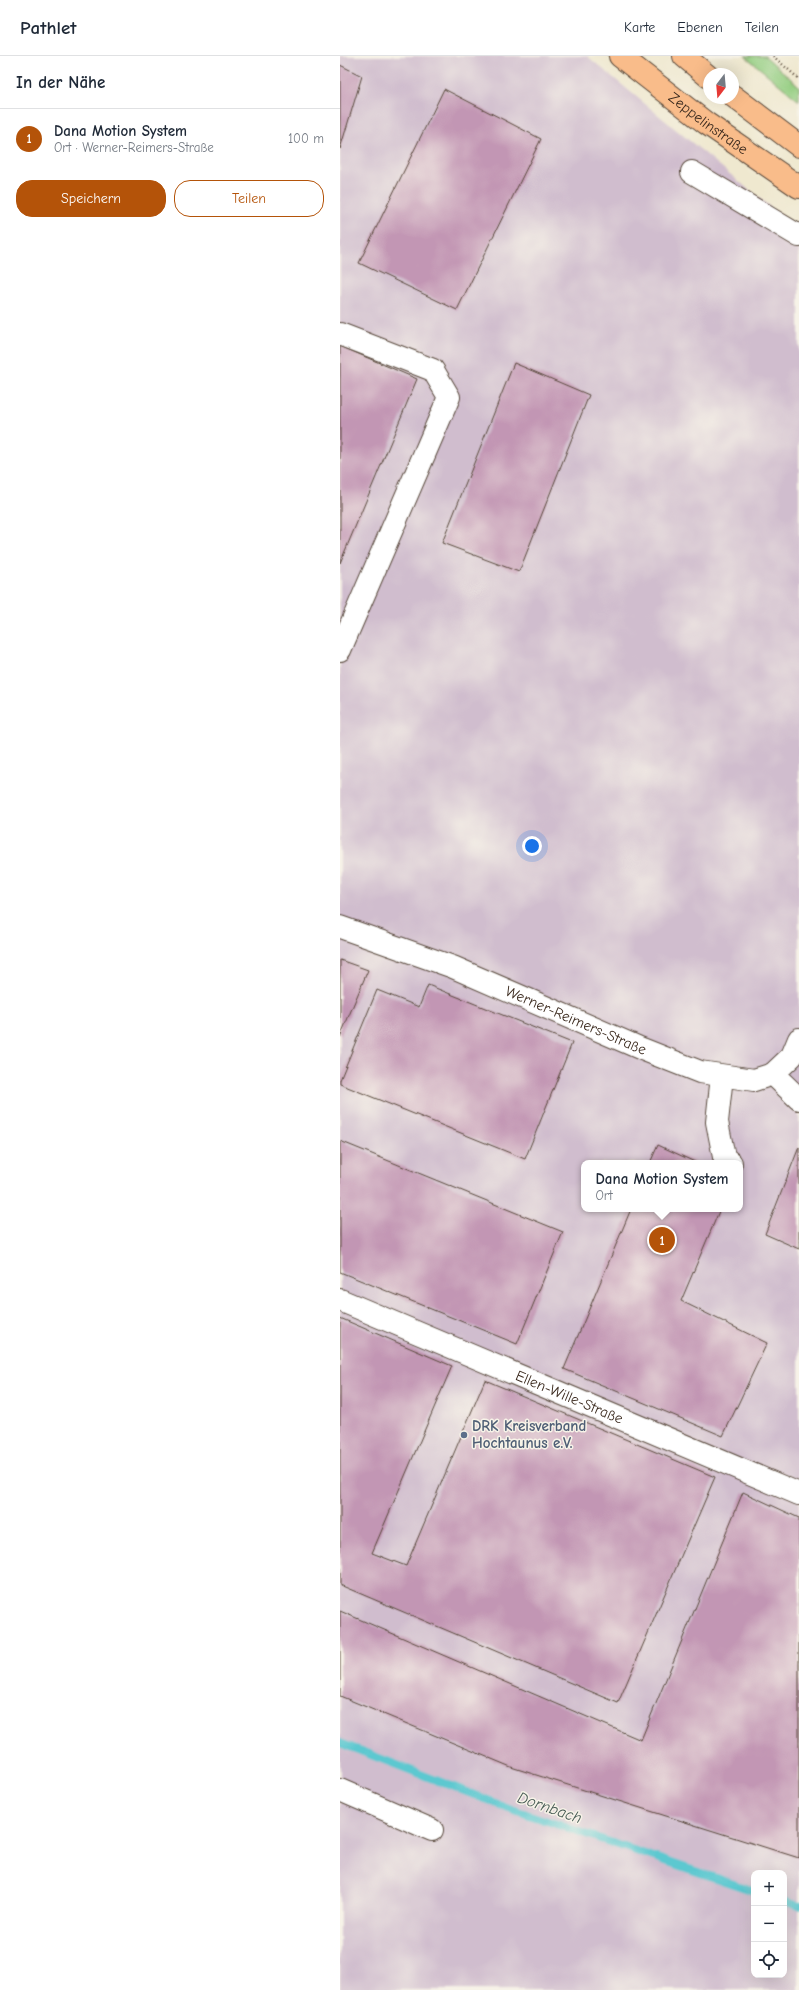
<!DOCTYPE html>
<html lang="de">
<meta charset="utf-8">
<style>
:root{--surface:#fff;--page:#f2f2f3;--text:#1f2937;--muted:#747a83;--line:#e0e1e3;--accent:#b45309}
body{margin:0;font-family:"Comic Neue",sans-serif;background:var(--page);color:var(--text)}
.controls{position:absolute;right:12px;bottom:12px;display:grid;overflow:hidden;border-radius:8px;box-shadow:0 4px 16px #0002}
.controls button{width:36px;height:36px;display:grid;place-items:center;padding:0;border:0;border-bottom:1px solid var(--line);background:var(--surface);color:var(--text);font:20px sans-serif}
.compass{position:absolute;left:363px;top:12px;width:36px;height:36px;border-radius:50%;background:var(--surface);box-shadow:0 4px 16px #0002;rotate:196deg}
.you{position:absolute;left:192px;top:790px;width:14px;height:14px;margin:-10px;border:3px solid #fff;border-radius:50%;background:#1a73e8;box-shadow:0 0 0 6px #1a73e833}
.badge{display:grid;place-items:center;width:26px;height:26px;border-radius:50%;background:var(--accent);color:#fff;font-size:13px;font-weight:700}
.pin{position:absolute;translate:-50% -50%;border:2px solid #fff;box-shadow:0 1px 4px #0006}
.popup{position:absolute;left:241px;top:1104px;width:162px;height:52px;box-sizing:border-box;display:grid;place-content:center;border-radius:8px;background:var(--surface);filter:drop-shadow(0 1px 3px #0005);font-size:13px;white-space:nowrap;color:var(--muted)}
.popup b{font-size:15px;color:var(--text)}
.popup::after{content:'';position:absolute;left:50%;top:100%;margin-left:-8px;border:8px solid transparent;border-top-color:var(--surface)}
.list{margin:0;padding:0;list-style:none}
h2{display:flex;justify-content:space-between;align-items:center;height:52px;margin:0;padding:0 16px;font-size:17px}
h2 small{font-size:13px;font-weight:400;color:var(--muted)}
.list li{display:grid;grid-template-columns:26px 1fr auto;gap:12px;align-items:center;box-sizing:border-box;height:60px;padding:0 16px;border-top:1px solid var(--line)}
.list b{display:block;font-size:15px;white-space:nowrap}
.list p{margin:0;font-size:13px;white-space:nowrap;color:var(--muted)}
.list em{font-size:13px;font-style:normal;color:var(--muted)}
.actions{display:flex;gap:8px;padding:12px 16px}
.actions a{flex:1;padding:9px 0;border:1px solid var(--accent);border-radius:16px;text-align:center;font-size:14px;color:var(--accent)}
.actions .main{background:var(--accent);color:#fff}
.icon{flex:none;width:22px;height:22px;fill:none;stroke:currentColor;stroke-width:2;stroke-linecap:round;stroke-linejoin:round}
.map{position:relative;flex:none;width:459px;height:1934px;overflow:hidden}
header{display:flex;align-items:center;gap:24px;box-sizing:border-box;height:56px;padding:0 20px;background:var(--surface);border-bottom:1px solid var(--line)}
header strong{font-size:19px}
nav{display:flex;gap:22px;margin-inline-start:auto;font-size:14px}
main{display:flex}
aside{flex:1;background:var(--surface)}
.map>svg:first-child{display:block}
.industrial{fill:#d0bdce;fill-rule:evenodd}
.green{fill:#94ce82;stroke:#687c50}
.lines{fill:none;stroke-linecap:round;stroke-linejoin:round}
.stream{stroke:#5bc8d0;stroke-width:8}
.building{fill:#c296b4}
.minor-casing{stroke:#564639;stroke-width:24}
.major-casing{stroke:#564639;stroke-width:24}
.path{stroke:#564639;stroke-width:2.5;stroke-dasharray:1 3;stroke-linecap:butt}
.minor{stroke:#fff;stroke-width:22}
.major{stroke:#f9bc8a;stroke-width:22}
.service-dot{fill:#5c6f8a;stroke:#f7f3e8;stroke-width:1.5}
.labels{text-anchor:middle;stroke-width:3;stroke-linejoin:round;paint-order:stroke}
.street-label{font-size:15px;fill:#3b2a1e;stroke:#f7f3e8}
.service-label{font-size:15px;font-weight:bold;fill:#4e5e75;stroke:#f7f3e8;text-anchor:start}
.water-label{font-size:16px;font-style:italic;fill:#455953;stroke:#f7f3e8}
</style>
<header>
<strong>Pathlet</strong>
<nav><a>Karte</a><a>Ebenen</a><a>Teilen</a></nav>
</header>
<main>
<aside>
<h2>In der Nähe<small></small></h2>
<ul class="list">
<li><span class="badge">1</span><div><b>Dana Motion System</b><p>Ort · Werner-Reimers-Straße</p></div><em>100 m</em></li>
</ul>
<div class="actions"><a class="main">Speichern</a><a>Teilen</a></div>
</aside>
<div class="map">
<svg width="459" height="1934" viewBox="0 0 459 1934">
<rect width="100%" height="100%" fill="#f7f3e8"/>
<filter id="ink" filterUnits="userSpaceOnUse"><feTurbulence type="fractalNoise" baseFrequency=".025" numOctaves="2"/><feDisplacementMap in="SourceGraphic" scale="8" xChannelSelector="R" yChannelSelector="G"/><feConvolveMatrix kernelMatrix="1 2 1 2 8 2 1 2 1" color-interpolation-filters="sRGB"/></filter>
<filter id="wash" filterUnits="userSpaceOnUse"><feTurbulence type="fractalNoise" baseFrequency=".012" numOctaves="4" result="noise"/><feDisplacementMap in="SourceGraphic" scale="16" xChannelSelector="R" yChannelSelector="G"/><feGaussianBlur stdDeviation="0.9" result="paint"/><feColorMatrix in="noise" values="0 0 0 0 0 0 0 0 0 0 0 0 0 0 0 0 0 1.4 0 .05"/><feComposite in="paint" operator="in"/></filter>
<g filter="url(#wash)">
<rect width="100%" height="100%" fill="#efe8cf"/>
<path class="industrial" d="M 0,0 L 247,0 L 459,175 L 459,1934 L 0,1934 ZM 244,1107 L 400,1107 L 400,1153 L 244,1153 ZM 414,1817 L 444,1817 L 444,1919 L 414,1919 Z"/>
<path class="green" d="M 405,0 L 425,0 L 459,30 L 459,45 Z"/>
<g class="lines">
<path class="stream" d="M 0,1687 L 163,1750 L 414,1835
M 444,1845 L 459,1850"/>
</g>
<g id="blocks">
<path class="building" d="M 0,9 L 22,20 L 0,93 Z
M 104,33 L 201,83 L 117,254 L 19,207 Z
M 0,290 L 77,323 L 0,507 Z
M 174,307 L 249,339 L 179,516 L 102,487 Z
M 0,904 L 28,914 L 0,981 Z
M 88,929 L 232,987 L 185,1103 L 0,1028 L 0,1024 L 37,934 L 79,951 Z
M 0,1085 L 223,1176 L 177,1288 L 0,1216 Z
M 318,1089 L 357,1107 L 310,1107 Z
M 459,1091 L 459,1193 L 425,1178 Z
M 291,1153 L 380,1153 L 341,1245 L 427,1287 L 383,1380 L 224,1313 Z
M 0,1262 L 112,1310 L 32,1497 L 66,1510 L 145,1324 L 375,1421 L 278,1647 L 0,1529 Z
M 403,1436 L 459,1462 L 459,1802 L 171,1711 L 0,1640 L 0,1555 L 301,1684 Z"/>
</g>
</g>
<g filter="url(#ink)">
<use href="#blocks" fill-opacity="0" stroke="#564639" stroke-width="1"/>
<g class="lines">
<defs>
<g id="minor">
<path d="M 352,116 L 459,180"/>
<path d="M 0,278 L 93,314 L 109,341 L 0,594"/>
<path id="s1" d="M 0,871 L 113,911 L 302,993 L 360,1016 L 414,1024 L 433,1018 L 452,1000 L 459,983"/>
<path d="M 433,1018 L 459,1043"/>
<path d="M 382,1020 L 377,1066 L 384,1101 L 391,1107"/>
<path id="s2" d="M 0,1244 L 459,1438"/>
<path d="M 0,1734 L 92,1774"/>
</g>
<g id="major">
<path id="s3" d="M 280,0 L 366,67 L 459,131"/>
<path d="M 344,0 L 369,21"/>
<path d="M 393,40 L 459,90"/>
</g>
</defs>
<use href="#minor" class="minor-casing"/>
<use href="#major" class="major-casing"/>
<path class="path" d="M 433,0 L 459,23"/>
<use href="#minor" class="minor"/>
<use href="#major" class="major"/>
</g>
</g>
<circle class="service-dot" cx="124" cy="1379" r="4"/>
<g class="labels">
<g class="street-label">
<text dy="5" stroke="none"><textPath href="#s3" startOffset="111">Zeppelinstraße</textPath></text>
<text dy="5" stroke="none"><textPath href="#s1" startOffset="254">Werner-Reimers-Straße</textPath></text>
<text dy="5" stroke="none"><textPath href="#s2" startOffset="249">Ellen-Wille-Straße</textPath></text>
</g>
<g class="service-label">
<text x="132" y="1375">DRK Kreisverband<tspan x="132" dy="17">Hochtaunus e.V.</tspan></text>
</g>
<g class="water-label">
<text transform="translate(210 1751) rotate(19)" y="6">Dornbach</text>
</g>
</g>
</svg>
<div class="controls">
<button>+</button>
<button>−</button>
<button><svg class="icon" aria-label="locate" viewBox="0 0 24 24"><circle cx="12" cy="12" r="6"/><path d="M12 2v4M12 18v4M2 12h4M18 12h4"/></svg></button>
</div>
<svg class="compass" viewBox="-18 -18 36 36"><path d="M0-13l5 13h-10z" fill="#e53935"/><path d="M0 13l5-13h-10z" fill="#747a83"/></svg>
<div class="you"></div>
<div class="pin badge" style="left:322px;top:1184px">1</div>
<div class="popup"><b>Dana Motion System</b>Ort</div>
</div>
</main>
